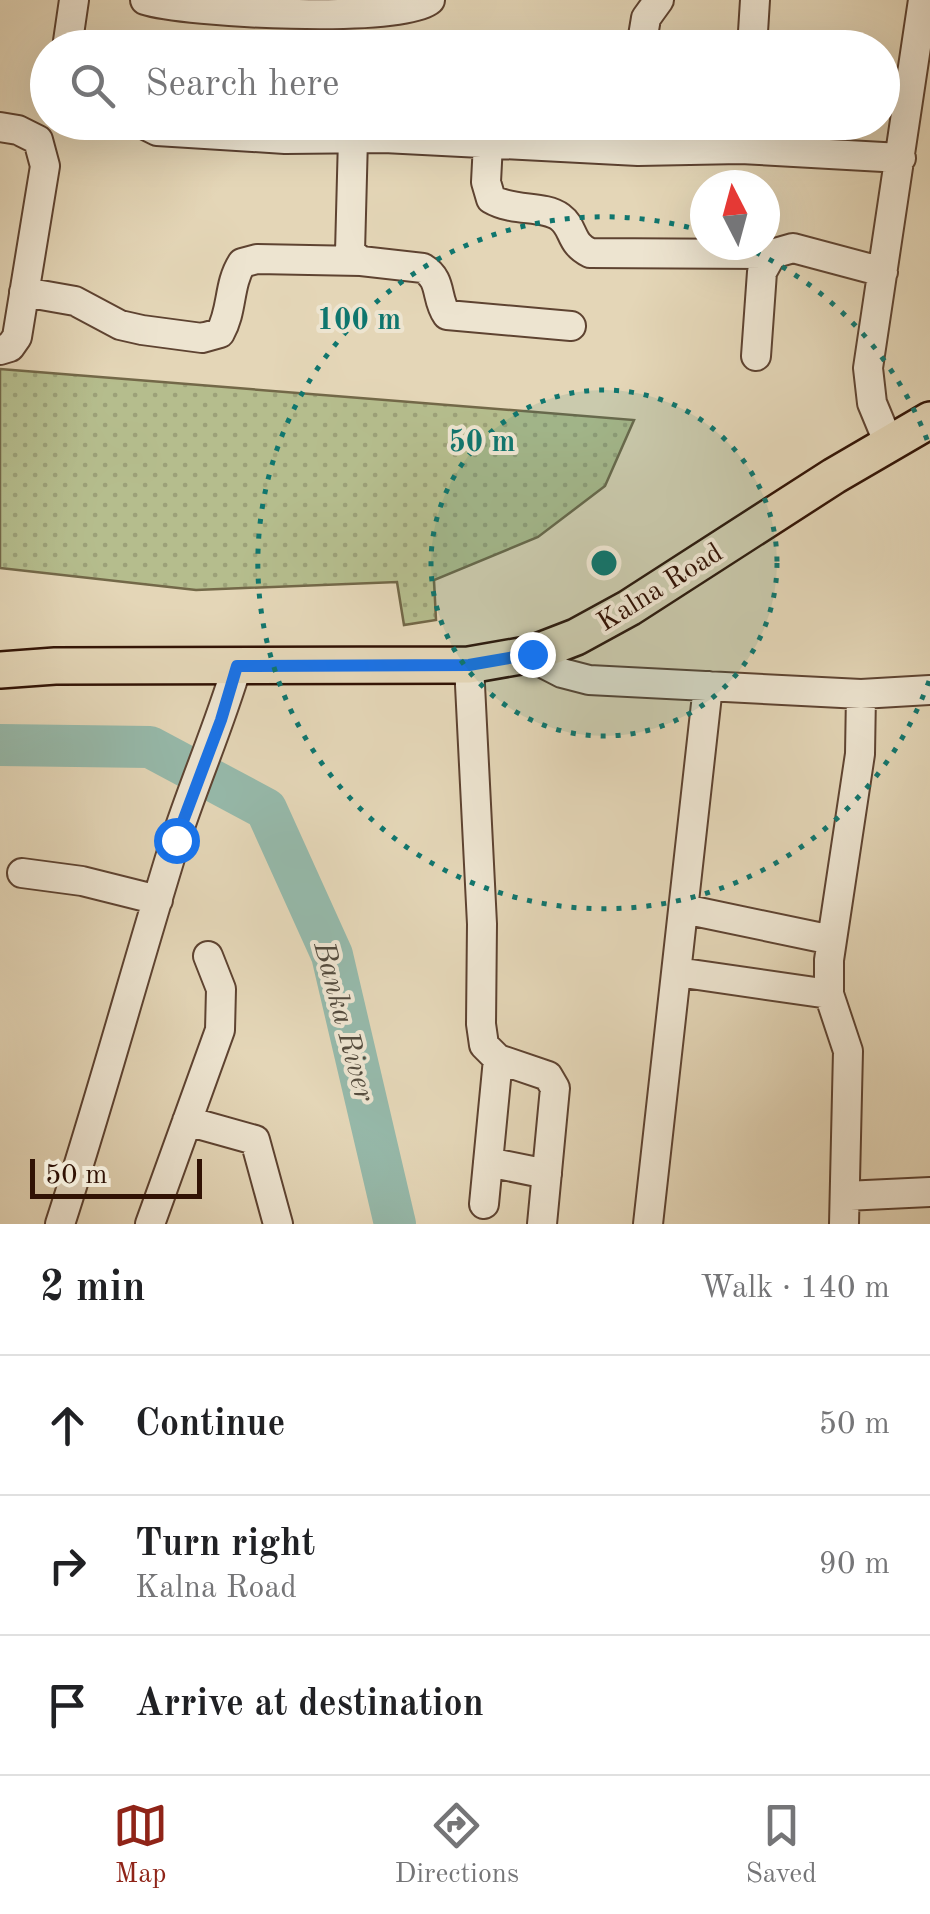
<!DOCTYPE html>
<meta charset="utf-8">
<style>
:root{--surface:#fff;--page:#f6f6f6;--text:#202124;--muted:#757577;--line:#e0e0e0;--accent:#8f2418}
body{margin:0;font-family:"Old Standard TT",serif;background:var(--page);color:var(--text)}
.compass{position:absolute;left:690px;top:170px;width:90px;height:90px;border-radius:50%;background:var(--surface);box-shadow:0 10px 40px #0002;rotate:354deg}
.scale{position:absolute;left:30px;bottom:25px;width:172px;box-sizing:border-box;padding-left:10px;border:5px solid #311204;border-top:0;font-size:28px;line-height:35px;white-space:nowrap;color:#311204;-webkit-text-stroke:8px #ede4d0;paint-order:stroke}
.stop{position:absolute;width:30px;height:30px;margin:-22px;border:8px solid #1a73e8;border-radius:50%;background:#fff}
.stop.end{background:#1a73e8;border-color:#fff;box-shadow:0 2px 10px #0008}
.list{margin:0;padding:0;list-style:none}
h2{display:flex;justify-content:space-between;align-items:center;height:130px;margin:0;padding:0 40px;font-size:42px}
h2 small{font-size:32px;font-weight:400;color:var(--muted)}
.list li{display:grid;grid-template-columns:65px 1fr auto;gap:30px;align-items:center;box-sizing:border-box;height:140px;padding:0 40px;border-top:2px solid var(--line)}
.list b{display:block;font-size:38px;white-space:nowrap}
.list p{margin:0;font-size:32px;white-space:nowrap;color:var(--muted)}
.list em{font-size:32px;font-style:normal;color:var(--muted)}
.icon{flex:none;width:55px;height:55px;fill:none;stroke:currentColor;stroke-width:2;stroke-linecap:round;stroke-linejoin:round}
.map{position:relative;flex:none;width:930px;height:1224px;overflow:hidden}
.search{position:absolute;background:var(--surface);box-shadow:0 10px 40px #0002;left:30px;right:30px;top:30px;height:110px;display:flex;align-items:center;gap:25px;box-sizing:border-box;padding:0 35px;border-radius:55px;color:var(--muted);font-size:38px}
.sheet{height:550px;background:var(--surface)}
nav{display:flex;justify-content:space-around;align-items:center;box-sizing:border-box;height:140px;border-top:2px solid var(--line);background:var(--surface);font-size:28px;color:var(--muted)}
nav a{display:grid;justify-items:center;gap:5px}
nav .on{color:var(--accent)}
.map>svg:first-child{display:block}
.grass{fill:url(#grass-dots);stroke:#736848;stroke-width:2.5}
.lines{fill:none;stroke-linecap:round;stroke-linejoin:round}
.river{stroke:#96b9aa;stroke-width:42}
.minor-casing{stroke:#5e4331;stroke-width:32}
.major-casing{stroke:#311204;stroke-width:40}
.minor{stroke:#ede4d0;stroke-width:28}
.major{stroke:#e4d6b7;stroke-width:35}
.route{stroke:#1a73e8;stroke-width:12}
.ring{fill:none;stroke:#0f766e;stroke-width:5;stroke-dasharray:5 10}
.labels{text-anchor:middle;stroke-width:8;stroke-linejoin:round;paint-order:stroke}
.street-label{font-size:28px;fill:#311204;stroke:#ede4d0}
.water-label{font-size:30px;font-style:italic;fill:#544c3e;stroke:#ede4d0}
.centre{fill:#0f766e;stroke:#ede4d0;stroke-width:5}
.ring-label{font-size:30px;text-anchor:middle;font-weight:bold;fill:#0f766e;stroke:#ede4d0;stroke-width:8;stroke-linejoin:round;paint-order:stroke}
</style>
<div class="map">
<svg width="930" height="1224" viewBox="0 0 930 1224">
<defs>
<pattern id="grass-dots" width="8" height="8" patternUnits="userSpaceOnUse" patternTransform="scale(2.5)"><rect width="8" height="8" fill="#b5bd8d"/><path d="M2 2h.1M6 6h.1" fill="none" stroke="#9ca178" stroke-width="1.8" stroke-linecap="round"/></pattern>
</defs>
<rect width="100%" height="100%" fill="#e4d6b7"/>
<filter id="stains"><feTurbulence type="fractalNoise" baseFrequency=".002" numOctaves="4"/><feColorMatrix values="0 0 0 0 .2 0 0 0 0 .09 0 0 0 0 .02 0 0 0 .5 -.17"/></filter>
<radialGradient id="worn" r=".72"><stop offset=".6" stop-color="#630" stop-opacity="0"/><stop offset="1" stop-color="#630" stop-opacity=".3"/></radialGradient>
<path class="grass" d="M 0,369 L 634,420 L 605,486 L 538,537 L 434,580 L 436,620 L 404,625 L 397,582 L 196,590 L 0,568 Z"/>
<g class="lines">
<path class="river" d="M 0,745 L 150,747 L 266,809 L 332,955 L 395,1224"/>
<defs>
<path id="minor" d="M 145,0 C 184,13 403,24 430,0
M 67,48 L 74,0
M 641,48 L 646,18 L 659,0
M 752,48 L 755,0
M 139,122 L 157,131 L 285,139 L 384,138 L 638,151 L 741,149 L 901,158
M 0,127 L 18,130 L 38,140 L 45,166 L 17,337 L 10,347 L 0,350
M 353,138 L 350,252 L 361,261 L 423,268 C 443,280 435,298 447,315 L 571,326
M 488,143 L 486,182 L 491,199 C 513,212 544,205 560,217 C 575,228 569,243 590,253 L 772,254
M 741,149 L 744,122
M 638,151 L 639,122
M 24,292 L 75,301 L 120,325 L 142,330 L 202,338 L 220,333 C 233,310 228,285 242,263 L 257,259 L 361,261
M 756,356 L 762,272 L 772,254 L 793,248 L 883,272
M 889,444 L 872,403 L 868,368 L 923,0
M 527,655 L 562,673 L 589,680 L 861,694 L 930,690
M 469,665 L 482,924 L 481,1024 L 484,1045 L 498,1059 L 548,1076 L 555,1088 L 542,1224
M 22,873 L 82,881 L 158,900
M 684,909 L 832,940
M 677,972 L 829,994
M 187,1121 L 255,1140 L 278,1224
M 488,1162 L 547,1174
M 845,1196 L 930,1192
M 484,1204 L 498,1059
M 60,1224 C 101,1098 135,971 174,845 C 193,785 219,727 237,666
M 150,1224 L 220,1030 L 221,989 L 208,956
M 648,1224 L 708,686
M 844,1224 L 848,1051 L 829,994 L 829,960 L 860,754 L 861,694"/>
<path id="major" d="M 0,670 L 55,666 L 469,665 L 532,654 L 576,637 L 629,608 L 834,476 L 930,420"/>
</defs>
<use href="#minor" class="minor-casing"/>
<use href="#major" class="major-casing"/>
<use href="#minor" class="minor"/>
<use href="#major" class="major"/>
</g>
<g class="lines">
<path class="route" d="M 176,840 L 221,720 L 237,666 L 469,665 L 532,654"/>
</g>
<circle cx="604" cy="563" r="173" fill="#0f766e" fill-opacity=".12"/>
<g class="ring">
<circle cx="604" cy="563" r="173"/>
<path d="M929 681A346 346 0 1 1 702 231M742 246A346 346 0 0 1 929 445"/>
</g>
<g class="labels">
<g class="street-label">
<text transform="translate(659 586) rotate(-32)" y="10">Kalna Road</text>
</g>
<g class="water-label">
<text transform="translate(345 1021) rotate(75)" y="10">Banka River</text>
</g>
</g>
<circle cx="604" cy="563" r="15" class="centre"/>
<g class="ring-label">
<text x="359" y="329">100 m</text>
<text x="482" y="451">50 m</text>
</g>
<rect width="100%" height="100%" filter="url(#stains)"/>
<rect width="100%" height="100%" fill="url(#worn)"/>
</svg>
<svg class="compass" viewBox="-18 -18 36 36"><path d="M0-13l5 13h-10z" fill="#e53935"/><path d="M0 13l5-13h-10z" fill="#757577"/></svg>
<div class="scale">50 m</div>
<div class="stop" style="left:176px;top:840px"></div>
<div class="stop end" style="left:532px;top:654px"></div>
<div class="search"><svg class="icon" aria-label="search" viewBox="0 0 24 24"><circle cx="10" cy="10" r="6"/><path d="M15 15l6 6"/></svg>Search here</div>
</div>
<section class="sheet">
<h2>2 min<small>Walk · 140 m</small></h2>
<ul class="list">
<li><svg class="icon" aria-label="ahead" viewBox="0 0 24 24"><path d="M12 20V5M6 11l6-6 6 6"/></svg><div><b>Continue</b></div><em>50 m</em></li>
<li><svg class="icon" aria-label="right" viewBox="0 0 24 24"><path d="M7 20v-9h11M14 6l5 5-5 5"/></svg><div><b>Turn right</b><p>Kalna Road</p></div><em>90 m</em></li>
<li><svg class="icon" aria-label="arrive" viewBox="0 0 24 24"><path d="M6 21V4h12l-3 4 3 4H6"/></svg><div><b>Arrive at destination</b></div></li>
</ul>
</section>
<nav>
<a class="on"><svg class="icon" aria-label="map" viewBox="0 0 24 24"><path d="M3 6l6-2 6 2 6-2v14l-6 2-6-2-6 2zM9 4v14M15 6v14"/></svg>Map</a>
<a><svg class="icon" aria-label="directions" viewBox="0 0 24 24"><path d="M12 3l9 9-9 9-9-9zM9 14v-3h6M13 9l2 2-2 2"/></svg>Directions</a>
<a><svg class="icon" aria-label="saved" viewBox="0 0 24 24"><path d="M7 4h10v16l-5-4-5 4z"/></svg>Saved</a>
</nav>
